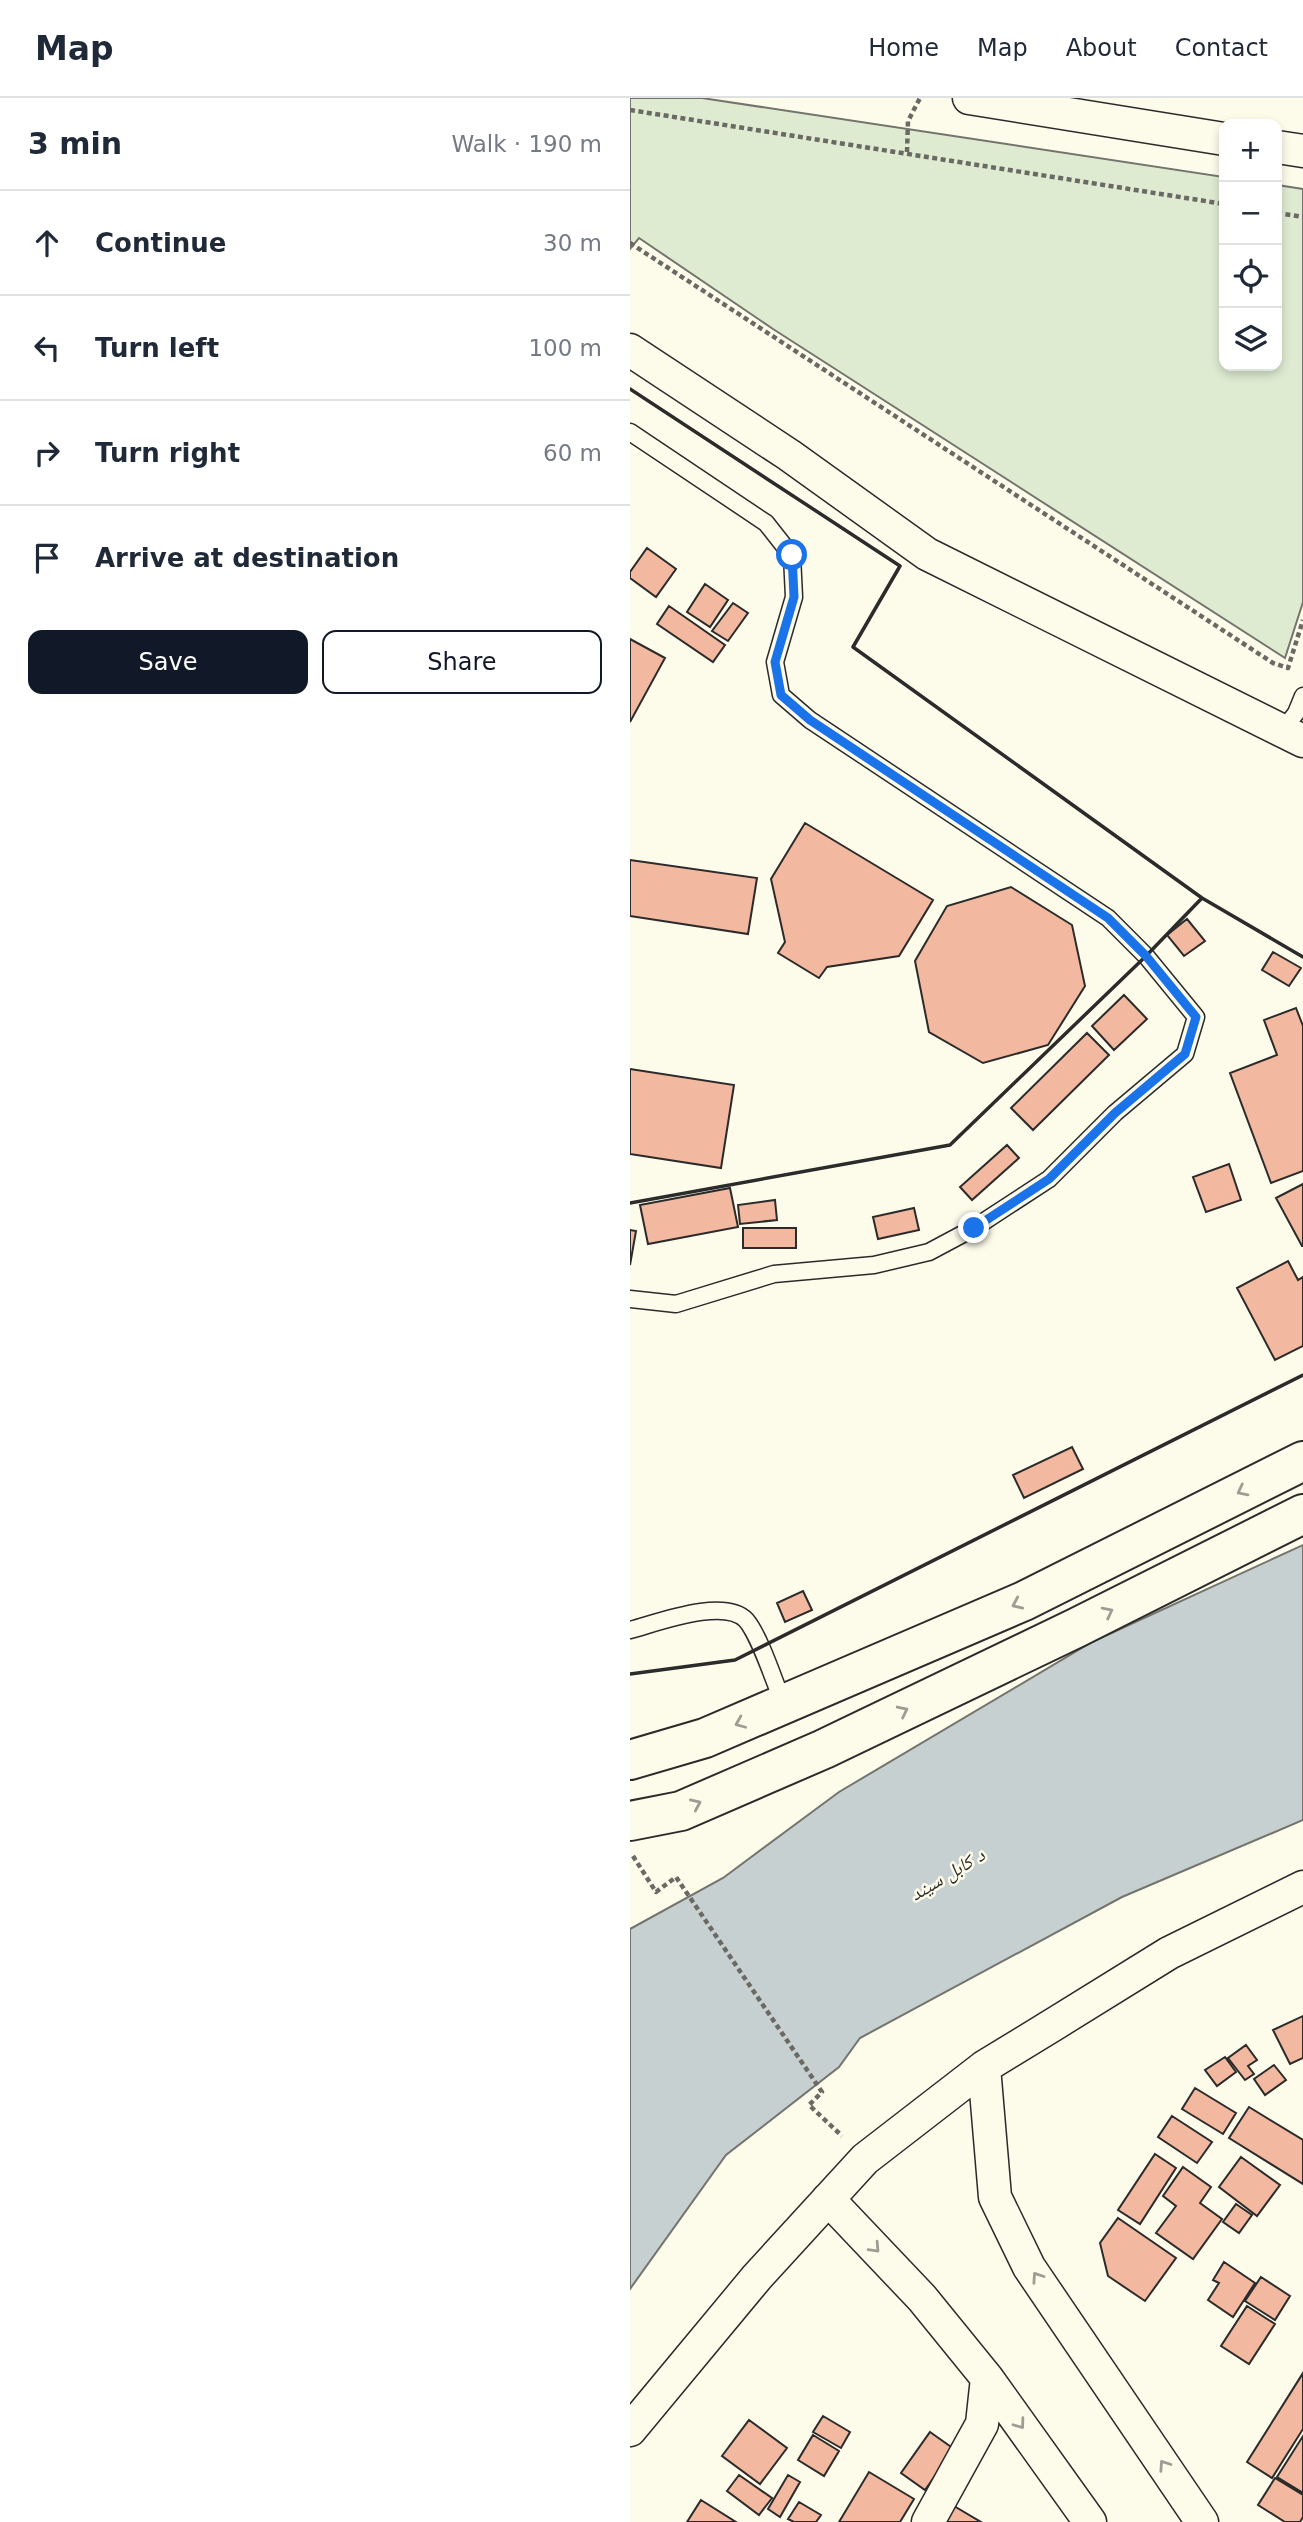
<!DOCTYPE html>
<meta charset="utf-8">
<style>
:root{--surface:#fff;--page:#f2f2f3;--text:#1f2937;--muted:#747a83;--line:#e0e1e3;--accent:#111827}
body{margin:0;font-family:"DejaVu Sans","Noto Naskh Arabic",sans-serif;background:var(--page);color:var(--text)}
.controls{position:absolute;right:21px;top:21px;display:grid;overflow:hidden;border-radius:14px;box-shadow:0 4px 10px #0003}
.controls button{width:63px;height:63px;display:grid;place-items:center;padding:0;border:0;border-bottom:2px solid var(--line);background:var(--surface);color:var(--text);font:35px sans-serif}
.stop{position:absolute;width:21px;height:21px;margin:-16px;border:5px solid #1a73e8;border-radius:50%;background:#fff}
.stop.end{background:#1a73e8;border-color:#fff;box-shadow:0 2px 7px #0008}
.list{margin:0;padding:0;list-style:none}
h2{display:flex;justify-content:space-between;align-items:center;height:91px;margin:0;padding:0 28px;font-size:30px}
h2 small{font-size:23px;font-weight:400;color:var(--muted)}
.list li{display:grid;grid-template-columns:46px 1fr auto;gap:21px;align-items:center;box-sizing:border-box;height:105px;padding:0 28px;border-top:2px solid var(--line)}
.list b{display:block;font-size:26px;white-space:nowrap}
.list em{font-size:23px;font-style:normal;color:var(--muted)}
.actions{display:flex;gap:14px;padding:21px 28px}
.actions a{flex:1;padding:16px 0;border:2px solid var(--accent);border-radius:14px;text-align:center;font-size:24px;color:var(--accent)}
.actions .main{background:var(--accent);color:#fff}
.icon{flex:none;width:38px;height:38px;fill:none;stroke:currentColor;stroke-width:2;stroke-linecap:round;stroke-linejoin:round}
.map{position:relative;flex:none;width:673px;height:2424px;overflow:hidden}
header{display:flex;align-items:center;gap:42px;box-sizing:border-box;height:98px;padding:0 35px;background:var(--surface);border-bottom:2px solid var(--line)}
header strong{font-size:33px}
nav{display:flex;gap:38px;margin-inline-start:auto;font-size:24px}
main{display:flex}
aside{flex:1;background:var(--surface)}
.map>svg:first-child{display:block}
.green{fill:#deebd1;stroke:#74746e;stroke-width:2}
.water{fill:#c7d0d0;stroke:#74746e;stroke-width:2}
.building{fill:#f2b8a0;stroke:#2b2b2b;stroke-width:2}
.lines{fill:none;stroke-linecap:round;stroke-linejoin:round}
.lane-casing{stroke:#2b2b2b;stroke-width:19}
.street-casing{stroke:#2b2b2b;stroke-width:35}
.highway-casing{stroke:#2b2b2b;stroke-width:42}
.path{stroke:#6a6964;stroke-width:4.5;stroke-dasharray:5 3.5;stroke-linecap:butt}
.lane{stroke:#fdfbea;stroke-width:16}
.street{stroke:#fdfbea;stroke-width:32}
.highway{stroke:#fdfbea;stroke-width:38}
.wall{stroke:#2b2b2b;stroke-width:3.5}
.oneway{stroke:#9e9d94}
.route{stroke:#1a73e8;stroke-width:9}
.labels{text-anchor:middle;stroke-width:5;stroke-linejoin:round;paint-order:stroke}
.water-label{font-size:19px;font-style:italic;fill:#2b2b2b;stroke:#fdfbea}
</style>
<header>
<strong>Map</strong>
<nav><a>Home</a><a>Map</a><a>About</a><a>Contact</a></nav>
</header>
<main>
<aside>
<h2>3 min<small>Walk · 190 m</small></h2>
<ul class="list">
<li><svg class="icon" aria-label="ahead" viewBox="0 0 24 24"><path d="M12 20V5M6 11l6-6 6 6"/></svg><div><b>Continue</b></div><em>30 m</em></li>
<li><svg class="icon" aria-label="left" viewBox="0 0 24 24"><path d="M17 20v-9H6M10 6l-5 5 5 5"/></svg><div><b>Turn left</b></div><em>100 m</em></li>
<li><svg class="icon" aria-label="right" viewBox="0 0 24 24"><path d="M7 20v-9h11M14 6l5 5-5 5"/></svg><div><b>Turn right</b></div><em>60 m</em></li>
<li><svg class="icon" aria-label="arrive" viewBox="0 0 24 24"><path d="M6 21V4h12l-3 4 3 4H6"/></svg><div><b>Arrive at destination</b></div></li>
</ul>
<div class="actions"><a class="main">Save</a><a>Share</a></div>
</aside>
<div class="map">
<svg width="673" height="2424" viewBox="0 0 673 2424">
<rect width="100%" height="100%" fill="#fdfbea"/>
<path class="green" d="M 0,0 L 72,0 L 594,79 L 594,268 L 647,268 L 647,87 L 673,91 L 673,504 L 655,560 L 143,231 L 9,140 L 0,151 Z"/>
<path class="water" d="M 673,1447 L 673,1722 L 492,1799 L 230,1940 L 209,1969 L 96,2057 L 0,2191 L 0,1831 L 93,1780 L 209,1694 L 462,1544 Z"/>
<path class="building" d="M 17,450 L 46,471 L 26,499 L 0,480 L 0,474 Z
M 75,486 L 98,502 L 80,529 L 57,514 Z
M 103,505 L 118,515 L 98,543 L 82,533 Z
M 39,508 L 95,547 L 83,564 L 27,526 Z
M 0,541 L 35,560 L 0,624 Z
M 175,725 L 303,802 L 269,858 L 197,869 L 189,880 L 148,855 L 155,844 L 141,781 Z
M 0,762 L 127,780 L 118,836 L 0,818 Z
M 381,789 L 442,827 L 455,888 L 418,947 L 353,965 L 299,934 L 285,863 L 317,808 Z
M 557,821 L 575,843 L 554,858 L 537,837 Z
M 643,854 L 671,870 L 659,888 L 632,872 Z
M 494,897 L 517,921 L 484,952 L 462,928 Z
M 666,910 L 673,928 L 673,1073 L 641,1085 L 600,975 L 647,957 L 634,922 Z
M 457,935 L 479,957 L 403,1032 L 381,1010 Z
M 0,971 L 104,987 L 91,1070 L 0,1056 Z
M 377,1047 L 389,1060 L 342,1102 L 330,1089 Z
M 599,1066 L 611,1102 L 576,1114 L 563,1079 Z
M 673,1086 L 673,1148 L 672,1148 L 646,1100 Z
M 100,1090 L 108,1129 L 18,1146 L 10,1107 Z
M 145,1102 L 147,1122 L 110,1126 L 108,1107 Z
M 284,1110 L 289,1132 L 248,1141 L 243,1119 Z
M 113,1130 L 166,1130 L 166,1150 L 113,1150 Z
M 0,1132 L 6,1133 L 0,1167 Z
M 658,1163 L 668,1182 L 673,1179 L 673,1248 L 645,1262 L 607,1190 Z
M 442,1349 L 453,1371 L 394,1400 L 383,1377 Z
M 173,1493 L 182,1512 L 155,1524 L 147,1505 Z
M 673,1918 L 673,1960 L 660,1966 L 643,1932 Z
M 616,1947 L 627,1962 L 618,1968 L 624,1976 L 615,1982 L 598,1960 Z
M 595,1959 L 606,1974 L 587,1988 L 575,1972 Z
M 644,1967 L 656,1982 L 635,1997 L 624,1981 Z
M 565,1990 L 606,2015 L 593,2036 L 552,2011 Z
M 619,2009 L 673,2042 L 673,2086 L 599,2040 Z
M 542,2018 L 582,2044 L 567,2065 L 528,2039 Z
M 525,2056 L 546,2070 L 510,2126 L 488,2112 Z
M 611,2059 L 650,2087 L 627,2118 L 589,2089 Z
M 553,2069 L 581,2089 L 570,2105 L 592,2121 L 563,2161 L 526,2135 L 546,2108 L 533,2098 Z
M 606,2106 L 622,2117 L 609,2135 L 593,2124 Z
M 488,2120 L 546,2160 L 515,2203 L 478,2178 L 470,2145 Z
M 594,2164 L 625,2185 L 603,2219 L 578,2202 L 589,2185 L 583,2182 Z
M 631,2179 L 660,2198 L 645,2222 L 615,2203 Z
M 617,2208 L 645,2226 L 619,2266 L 591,2248 Z
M 673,2275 L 673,2331 L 642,2380 L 617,2364 Z
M 193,2318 L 220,2334 L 211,2350 L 183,2334 Z
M 119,2322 L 157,2350 L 130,2386 L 92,2358 Z
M 300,2334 L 324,2351 L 295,2392 L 271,2375 Z
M 183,2337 L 209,2353 L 194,2378 L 168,2362 Z
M 673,2338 L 673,2395 L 647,2379 Z
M 239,2374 L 284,2401 L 270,2424 L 209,2424 Z
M 109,2377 L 142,2400 L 129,2417 L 97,2393 Z
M 158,2377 L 170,2384 L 150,2419 L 138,2411 Z
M 645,2380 L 673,2397 L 673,2419 L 670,2424 L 655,2424 L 628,2407 Z
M 71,2402 L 106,2424 L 57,2424 Z
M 169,2404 L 191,2417 L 186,2424 L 164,2424 L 158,2421 Z
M 324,2408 L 351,2424 L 315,2424 Z"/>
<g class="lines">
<defs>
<path id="lane" d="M 0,334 L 136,425 L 162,458 L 164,499 L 145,564 L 151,597 L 180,622 L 478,820 L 516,858 L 566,919 L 555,956 L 485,1015 L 419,1081 L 344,1130 L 299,1154 L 244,1167 L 144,1176 L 46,1206 L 0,1201
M 653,632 L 666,615 L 673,598
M 0,1532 C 27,1525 94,1499 116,1522 C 130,1538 145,1586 154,1607"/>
<path id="street" d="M 339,0 L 594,41
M 647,49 L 673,53
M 0,252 L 159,357 L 297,456 L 673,643
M 354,1969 L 365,2099 L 399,2169 L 572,2424
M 198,2101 L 292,2200 L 357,2280 L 460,2424
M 0,2332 L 127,2179 L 235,2061 L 354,1969 L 426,1925 L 539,1855 L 673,1789
M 298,2424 L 352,2326 L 357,2280"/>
<path id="highway" d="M 0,1662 L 75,1640 L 394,1503 L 673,1363
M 0,1723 L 51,1713 L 194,1651 L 446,1530 L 673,1416"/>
</defs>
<use href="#lane" class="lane-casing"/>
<use href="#street" class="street-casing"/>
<use href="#highway" class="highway-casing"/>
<path class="path" d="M 0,12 L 594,106
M 277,54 L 278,23 L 290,0
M 647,115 L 673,119
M 0,145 L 643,565 L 658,570 L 673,522
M 3,1758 L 26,1794 L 46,1779 L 192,1994 L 179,2007 L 212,2038"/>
<use href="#lane" class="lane"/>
<use href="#street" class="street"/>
<use href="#highway" class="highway"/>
<path class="wall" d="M 0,291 L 270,468 L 223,549 L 572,800 L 673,859
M 0,1105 L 320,1047 L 516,858 L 572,800
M 0,1576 L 105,1562 L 673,1277"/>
</g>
<defs><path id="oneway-chevron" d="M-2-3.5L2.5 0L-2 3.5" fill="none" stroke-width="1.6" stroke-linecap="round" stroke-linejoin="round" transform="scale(1.75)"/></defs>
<g class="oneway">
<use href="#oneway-chevron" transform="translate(612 1393) rotate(153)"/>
<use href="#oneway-chevron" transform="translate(387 1506) rotate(156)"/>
<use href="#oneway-chevron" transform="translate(478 1514) rotate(-27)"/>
<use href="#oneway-chevron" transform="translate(273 1613) rotate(-26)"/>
<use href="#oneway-chevron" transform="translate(110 1625) rotate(157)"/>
<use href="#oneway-chevron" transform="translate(66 1706) rotate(-24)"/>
<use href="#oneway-chevron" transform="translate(245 2150) rotate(47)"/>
<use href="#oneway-chevron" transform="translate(407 2179) rotate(-124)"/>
<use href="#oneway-chevron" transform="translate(390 2326) rotate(54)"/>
<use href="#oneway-chevron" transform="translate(534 2367) rotate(-124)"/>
</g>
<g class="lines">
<path class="route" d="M 162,457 L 164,499 L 145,564 L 151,597 L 180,622 L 478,820 L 516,858 L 566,919 L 555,956 L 485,1015 L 419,1081 L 344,1130"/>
</g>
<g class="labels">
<g class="water-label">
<text transform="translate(317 1776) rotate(-31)" y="7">د کابل سيند</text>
</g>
</g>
</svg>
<div class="controls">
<button>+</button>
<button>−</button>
<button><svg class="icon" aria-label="locate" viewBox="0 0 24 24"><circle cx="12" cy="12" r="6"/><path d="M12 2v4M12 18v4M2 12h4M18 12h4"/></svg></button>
<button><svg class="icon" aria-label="layers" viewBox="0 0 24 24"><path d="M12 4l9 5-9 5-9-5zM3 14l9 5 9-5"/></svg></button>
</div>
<div class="stop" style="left:162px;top:457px"></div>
<div class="stop end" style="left:344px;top:1130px"></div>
</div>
</main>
